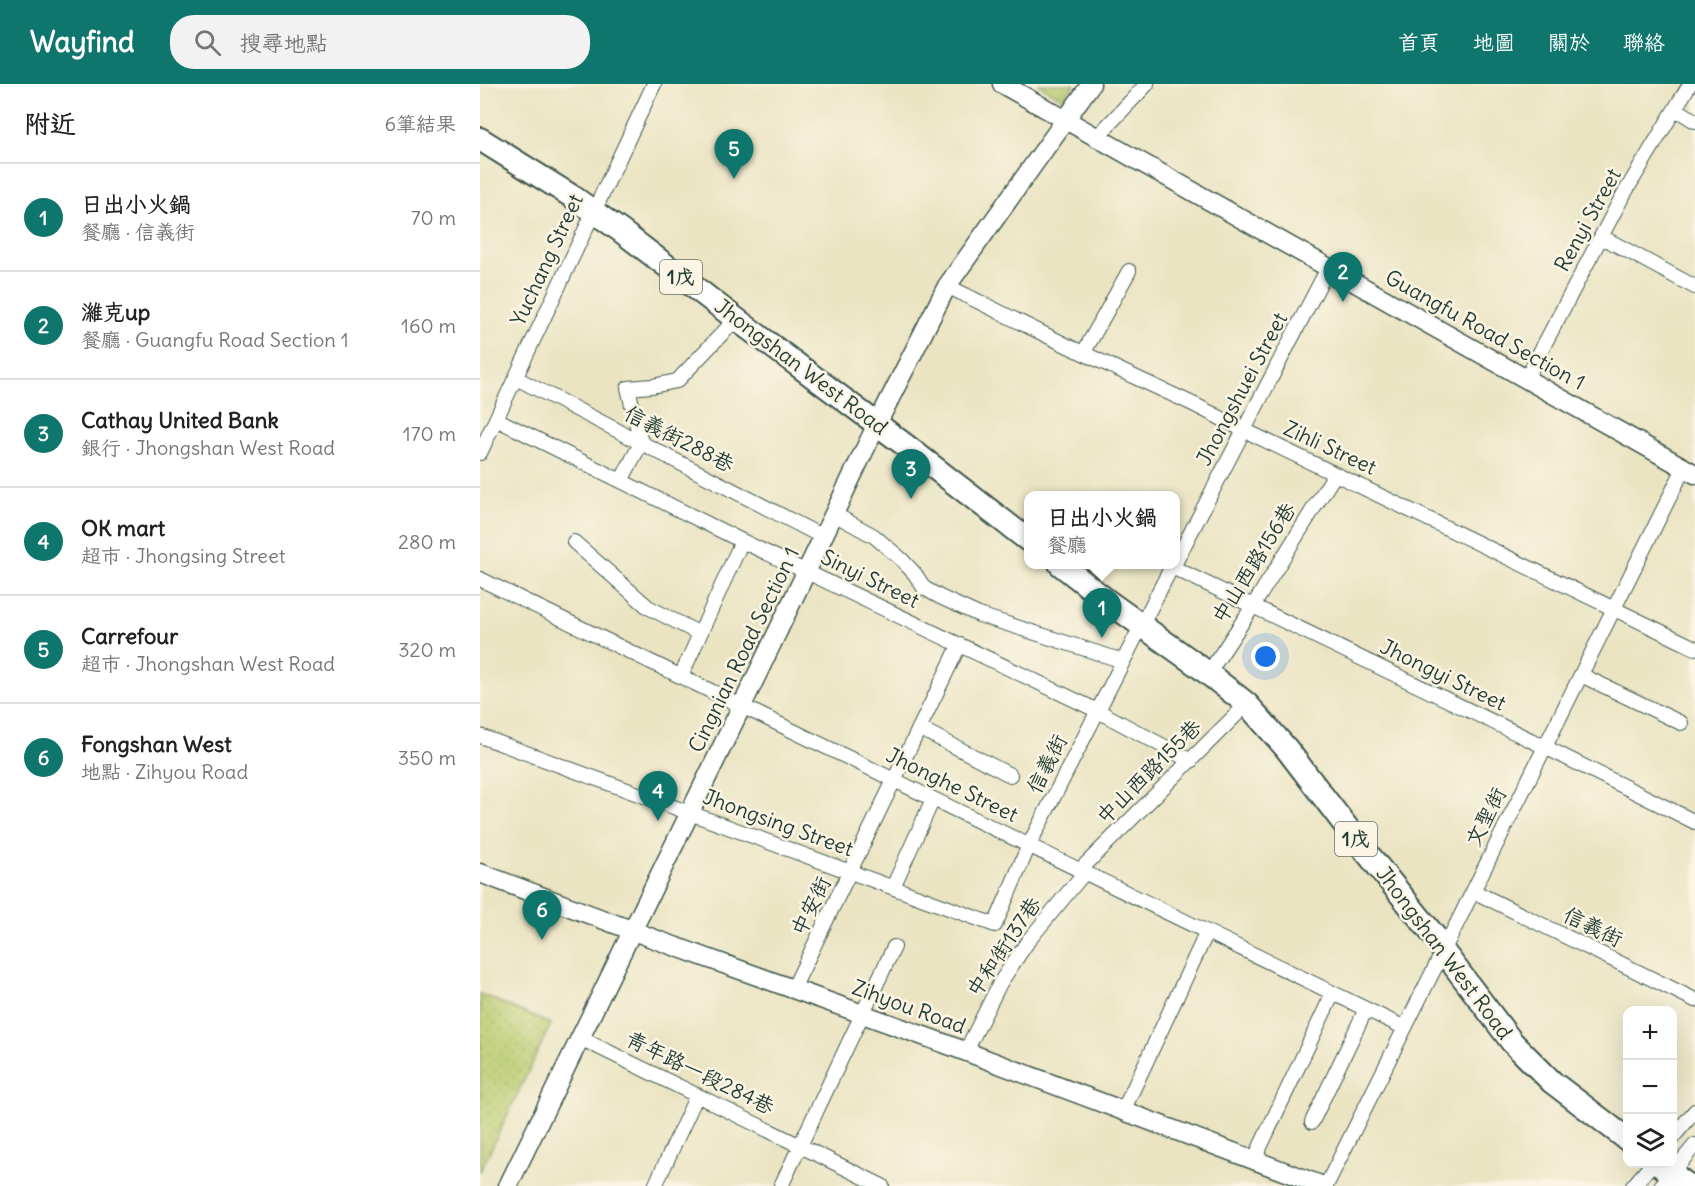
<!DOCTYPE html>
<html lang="zh-TW">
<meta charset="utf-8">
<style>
:root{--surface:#fff;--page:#f2f2f2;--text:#222;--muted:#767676;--line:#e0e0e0;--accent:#0f766e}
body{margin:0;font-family:Delius,"LXGW WenKai TC",sans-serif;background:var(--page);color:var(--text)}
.controls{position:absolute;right:18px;bottom:18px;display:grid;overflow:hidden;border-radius:12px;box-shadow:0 6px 24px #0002}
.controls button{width:54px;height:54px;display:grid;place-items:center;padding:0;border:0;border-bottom:2px solid var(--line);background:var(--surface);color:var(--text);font:30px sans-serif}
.you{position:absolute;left:786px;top:573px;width:21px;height:21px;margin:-15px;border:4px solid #fff;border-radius:50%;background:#1a73e8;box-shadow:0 0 0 9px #1a73e833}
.badge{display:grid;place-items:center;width:39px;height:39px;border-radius:50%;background:var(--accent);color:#fff;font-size:20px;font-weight:700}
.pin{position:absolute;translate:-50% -50px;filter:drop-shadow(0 2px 3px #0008)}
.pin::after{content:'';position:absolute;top:32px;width:21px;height:18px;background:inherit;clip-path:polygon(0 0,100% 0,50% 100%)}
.popup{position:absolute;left:544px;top:407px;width:156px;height:78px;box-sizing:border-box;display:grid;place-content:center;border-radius:12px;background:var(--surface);filter:drop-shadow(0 2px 4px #0005);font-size:20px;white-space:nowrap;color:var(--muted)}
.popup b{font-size:22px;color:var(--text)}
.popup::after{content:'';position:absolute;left:50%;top:100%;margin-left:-12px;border:12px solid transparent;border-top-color:var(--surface)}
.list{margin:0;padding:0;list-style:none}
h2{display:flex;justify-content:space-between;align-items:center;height:78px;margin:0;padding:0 24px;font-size:26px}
h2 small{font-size:20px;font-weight:400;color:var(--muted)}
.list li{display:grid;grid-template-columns:39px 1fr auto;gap:18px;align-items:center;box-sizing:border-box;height:108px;padding:0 24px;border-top:2px solid var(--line)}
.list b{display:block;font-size:22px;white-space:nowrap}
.list p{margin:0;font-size:20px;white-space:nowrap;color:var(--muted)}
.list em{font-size:20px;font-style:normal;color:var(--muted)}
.icon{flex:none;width:33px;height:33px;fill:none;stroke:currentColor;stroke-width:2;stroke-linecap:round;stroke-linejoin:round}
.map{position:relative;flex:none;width:1215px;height:1102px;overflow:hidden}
header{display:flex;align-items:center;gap:36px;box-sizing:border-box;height:84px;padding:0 30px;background:var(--accent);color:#fff}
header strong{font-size:28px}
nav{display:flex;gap:33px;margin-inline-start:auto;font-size:21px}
.search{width:420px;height:54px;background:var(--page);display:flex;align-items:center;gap:15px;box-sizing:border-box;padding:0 21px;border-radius:24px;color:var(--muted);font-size:22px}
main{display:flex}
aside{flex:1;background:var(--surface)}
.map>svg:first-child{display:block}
.grass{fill:url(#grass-dots);stroke:#6b8450;stroke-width:1.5}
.park{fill:url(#park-tufts);stroke:#6b8450;stroke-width:1.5}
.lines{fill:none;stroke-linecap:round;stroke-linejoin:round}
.minor-casing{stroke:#3d5649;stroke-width:16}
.tertiary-casing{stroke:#3d5649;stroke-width:21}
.primary-casing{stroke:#3d5649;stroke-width:26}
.minor{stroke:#fff;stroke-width:14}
.tertiary{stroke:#fff;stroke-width:18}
.primary{stroke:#fff;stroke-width:22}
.labels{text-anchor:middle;stroke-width:5;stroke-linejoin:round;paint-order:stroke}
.shield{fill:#fcf5e5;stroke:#617469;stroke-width:1.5}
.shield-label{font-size:20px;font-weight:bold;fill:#1f3d34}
.street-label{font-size:21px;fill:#1f3d34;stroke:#fcf5e5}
</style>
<header>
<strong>Wayfind</strong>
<div class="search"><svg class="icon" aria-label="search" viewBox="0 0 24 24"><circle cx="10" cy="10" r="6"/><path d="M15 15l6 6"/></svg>搜尋地點</div>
<nav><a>首頁</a><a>地圖</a><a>關於</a><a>聯絡</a></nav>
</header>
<main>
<aside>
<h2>附近<small>6筆結果</small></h2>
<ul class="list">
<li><span class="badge">1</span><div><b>日出小火鍋</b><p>餐廳 · 信義街</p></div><em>70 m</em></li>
<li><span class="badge">2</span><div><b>濰克up</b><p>餐廳 · Guangfu Road Section 1</p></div><em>160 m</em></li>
<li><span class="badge">3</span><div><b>Cathay United Bank</b><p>銀行 · Jhongshan West Road</p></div><em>170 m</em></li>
<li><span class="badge">4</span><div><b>OK mart</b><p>超市 · Jhongsing Street</p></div><em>280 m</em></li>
<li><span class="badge">5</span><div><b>Carrefour</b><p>超市 · Jhongshan West Road</p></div><em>320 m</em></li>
<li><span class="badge">6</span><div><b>Fongshan West</b><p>地點 · Zihyou Road</p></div><em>350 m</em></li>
</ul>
</aside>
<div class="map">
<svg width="1215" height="1102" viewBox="0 0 1215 1102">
<defs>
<pattern id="grass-dots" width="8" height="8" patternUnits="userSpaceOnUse" patternTransform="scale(1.5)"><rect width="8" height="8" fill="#b7ca6d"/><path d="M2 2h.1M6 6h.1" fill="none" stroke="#9dae5f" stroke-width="1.8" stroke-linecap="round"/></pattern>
<pattern id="park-tufts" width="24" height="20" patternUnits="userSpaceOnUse" patternTransform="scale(1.5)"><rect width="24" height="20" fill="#b7ca6d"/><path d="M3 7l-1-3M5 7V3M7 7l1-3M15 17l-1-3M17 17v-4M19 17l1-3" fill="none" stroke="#9dae5f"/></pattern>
</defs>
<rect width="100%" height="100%" fill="#fcf5e5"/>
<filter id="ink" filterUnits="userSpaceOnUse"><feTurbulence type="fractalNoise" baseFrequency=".0167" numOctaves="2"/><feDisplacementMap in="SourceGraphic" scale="12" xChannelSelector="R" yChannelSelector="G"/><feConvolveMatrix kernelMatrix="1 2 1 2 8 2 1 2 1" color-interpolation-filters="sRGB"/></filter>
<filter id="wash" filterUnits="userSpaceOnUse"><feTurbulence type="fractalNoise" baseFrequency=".008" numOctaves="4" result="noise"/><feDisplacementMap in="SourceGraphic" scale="24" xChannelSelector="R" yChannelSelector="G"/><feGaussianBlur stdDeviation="1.35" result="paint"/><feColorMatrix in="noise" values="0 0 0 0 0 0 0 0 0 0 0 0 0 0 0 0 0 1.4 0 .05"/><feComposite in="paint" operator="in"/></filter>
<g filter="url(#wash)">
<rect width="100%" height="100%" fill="#eae4c3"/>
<path class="grass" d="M 0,910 L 71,940 L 0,1088 Z"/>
<path class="park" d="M 558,0 L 594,0 L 583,15 Z"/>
</g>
<g filter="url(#ink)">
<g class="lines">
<defs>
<path id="minor" d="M 1196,25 L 1215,37
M 616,54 L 667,0
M 1122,153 L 1215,203
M 467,202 L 590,263 L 715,321 L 764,346 L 1215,564
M 604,268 L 649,187
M 36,294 L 343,453
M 1046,295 L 1141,115 L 1210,0
M 16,335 L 262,457 L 618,627 L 711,677
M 0,369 L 174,0
M 141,397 L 161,359 L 148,304 L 172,302 L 197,297 L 256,235
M 354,430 L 394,452 L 421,475 L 435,490 L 444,504 L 460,513 L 499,531 L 643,577
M 94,458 L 168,523 L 220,550
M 696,477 L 848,184
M 692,483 L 1065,663 L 1215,738
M 0,495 L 925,944
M 728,590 L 773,522 L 855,390
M 1101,591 L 1201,639
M 201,592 L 262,457
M 439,644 L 530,691
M 0,652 L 515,841 L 549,761 L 693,480
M 600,786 L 767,620
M 413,803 L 453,715
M 993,807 L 1215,916
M 313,905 L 479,562
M 100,954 L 402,1102
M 486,967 L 520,899 L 548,857 L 605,788
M 643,1027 L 727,848
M 832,1038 L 886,925
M 1192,1054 L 1215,1027
M 774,1076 L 853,909
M 175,1102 L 217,1011
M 301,1102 L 414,863
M 846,1102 L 1204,384
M 1153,1102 L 1172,1080
M 1181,1102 L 1215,1061"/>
<path id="tertiary" d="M 522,0 L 1215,390
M 0,789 L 180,857 L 463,959 L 843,1102
M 28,1102 L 273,599 L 397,340 L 467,202 L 611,0"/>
<path id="primary" d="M 0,55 L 93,113 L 141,147 L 256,235 L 425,361 L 548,456
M 580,480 L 626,516 L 721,584 L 767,620 L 806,664 L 875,754 L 960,859 L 963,867 L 1032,958 L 1072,998 L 1148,1056
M 1179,1080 L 1209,1102"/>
</defs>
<use href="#minor" class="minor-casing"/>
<use href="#tertiary" class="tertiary-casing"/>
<use href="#primary" class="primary-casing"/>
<use href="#minor" class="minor"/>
<use href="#tertiary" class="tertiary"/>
<use href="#primary" class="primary"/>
</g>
</g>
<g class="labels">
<g class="shield">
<rect x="180" y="176" width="42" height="34" rx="4.5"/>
<rect x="855" y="738" width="42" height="34" rx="4.5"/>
</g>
<g class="shield-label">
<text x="201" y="200">1戊</text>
<text x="876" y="762">1戊</text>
</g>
<g class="street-label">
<text transform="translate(1108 136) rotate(-61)" y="7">Renyi Street</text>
<text transform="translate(67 176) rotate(-65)" y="7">Yuchang Street</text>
<text transform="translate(1005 246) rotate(29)" y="7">Guangfu Road Section 1</text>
<text transform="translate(321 283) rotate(37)" y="7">Jhongshan West Road</text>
<text transform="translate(762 305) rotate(-62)" y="7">Jhongshuei Street</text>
<text transform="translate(199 355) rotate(27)" y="7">信義街288巷</text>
<text transform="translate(850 364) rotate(25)" y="7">Zihli Street</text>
<text transform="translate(774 479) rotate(-58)" y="7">中山西路156巷</text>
<text transform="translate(390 495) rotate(26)" y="7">Sinyi Street</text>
<text transform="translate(264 566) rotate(-64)" y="7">Cingnian Road Section 1</text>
<text transform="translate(963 591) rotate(26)" y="7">Jhongyi Street</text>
<text transform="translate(567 680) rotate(-63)" y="7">信義街</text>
<text transform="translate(669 688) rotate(-45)" y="7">中山西路155巷</text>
<text transform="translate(472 701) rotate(26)" y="7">Jhonghe Street</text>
<text transform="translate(1006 733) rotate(-63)" y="7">文聖街</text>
<text transform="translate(298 739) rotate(20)" y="7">Jhongsing Street</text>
<text transform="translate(331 822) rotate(-64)" y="7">中安街</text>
<text transform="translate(1113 843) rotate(26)" y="7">信義街</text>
<text transform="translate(524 863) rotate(-56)" y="7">中和街137巷</text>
<text transform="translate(964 869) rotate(53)" y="7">Jhongshan West Road</text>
<text transform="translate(429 923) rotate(20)" y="7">Zihyou Road</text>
<text transform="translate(220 989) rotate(26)" y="7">青年路一段284巷</text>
</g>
</g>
</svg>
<div class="controls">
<button>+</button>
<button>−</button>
<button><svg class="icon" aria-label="layers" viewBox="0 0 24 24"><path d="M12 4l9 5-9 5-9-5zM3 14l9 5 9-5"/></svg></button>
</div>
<div class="you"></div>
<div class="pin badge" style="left:622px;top:554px">1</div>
<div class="popup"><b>日出小火鍋</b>餐廳</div>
<div class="pin badge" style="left:863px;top:218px">2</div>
<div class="pin badge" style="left:431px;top:415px">3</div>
<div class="pin badge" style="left:178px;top:737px">4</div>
<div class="pin badge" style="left:254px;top:95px">5</div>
<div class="pin badge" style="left:62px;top:856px">6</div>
</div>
</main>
